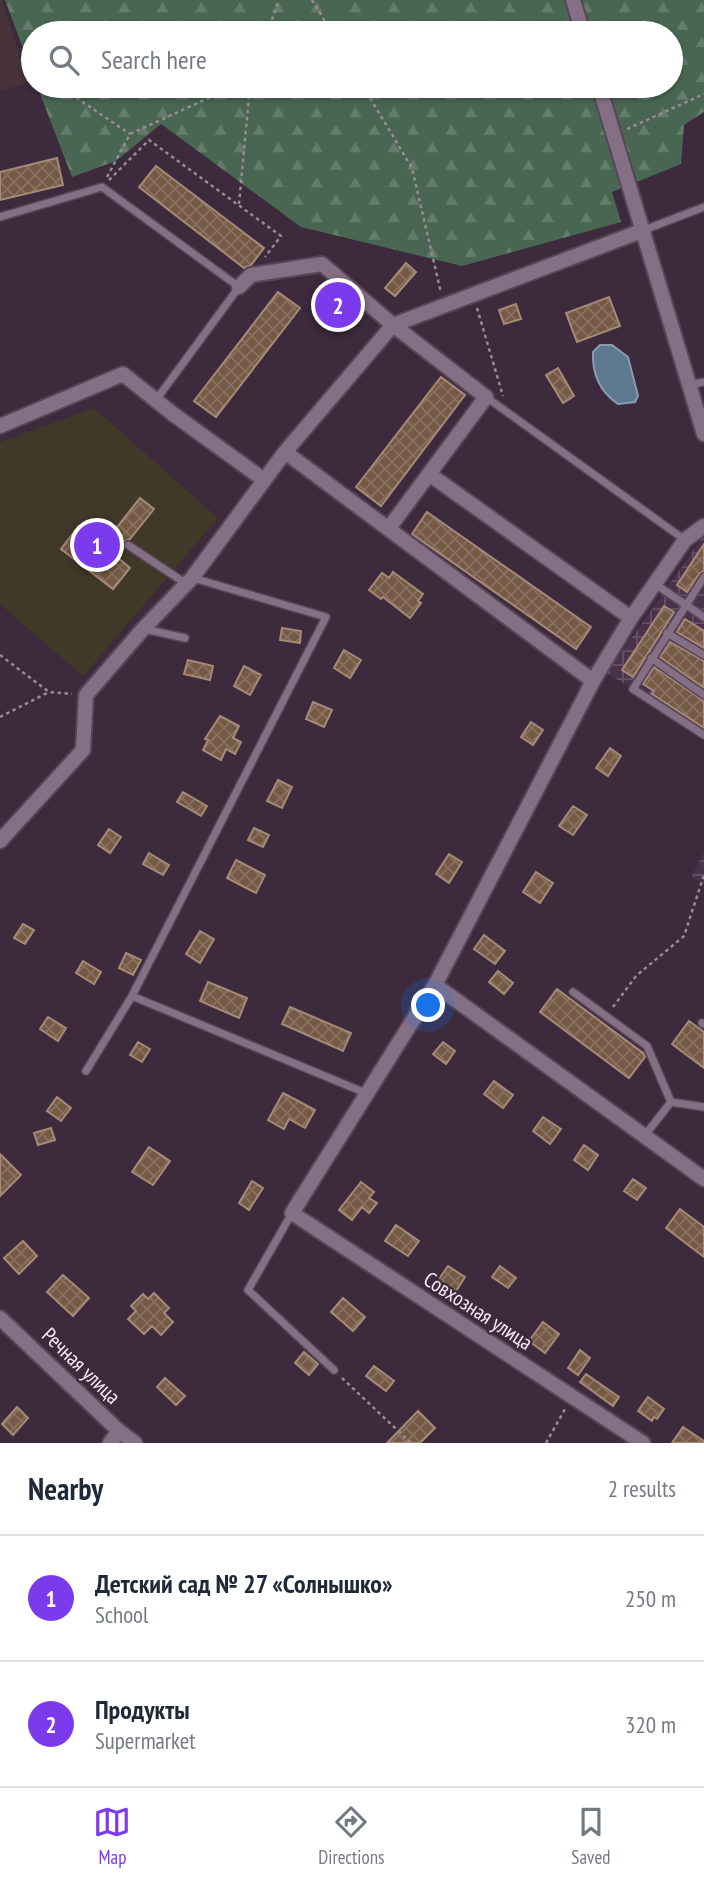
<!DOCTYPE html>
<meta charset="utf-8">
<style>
:root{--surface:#fff;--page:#f2f2f3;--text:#1f2937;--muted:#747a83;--line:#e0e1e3;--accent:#7c3aed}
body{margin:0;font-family:"PT Sans Narrow",sans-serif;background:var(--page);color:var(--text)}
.you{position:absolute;left:429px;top:1006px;width:24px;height:24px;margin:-18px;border:5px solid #fff;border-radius:50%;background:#1a73e8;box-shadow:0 0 0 10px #1a73e833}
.badge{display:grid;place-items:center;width:46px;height:46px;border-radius:50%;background:var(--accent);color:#fff;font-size:23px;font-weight:700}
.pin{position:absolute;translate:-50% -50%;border:4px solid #fff;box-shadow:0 2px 7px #0006}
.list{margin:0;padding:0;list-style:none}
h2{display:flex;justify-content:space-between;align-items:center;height:91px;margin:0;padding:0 28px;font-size:30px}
h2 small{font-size:23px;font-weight:400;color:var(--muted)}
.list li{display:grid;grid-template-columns:46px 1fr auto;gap:21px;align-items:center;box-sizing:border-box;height:126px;padding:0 28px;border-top:2px solid var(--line)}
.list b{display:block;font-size:26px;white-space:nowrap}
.list p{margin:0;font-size:23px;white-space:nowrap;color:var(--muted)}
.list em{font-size:23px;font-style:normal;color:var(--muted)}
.icon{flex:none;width:38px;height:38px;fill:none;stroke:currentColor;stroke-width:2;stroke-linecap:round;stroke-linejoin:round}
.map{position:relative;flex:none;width:704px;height:1443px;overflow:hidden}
.search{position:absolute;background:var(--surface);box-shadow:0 2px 5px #0004;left:21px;right:21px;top:21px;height:77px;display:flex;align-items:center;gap:18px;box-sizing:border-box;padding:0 24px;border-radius:38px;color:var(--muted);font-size:26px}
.sheet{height:343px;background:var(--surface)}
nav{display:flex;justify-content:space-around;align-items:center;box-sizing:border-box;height:98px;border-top:2px solid var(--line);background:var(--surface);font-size:19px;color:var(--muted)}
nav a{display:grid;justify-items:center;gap:4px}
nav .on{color:var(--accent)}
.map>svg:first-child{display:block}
.commercial{fill:#473339}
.industrial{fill:url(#industrial-grid)}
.education{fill:#403927}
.forest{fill:url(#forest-firs)}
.water{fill:#5c7990;stroke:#8a9baf;stroke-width:2}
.building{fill:url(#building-cross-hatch);stroke:#a48a77;stroke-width:2}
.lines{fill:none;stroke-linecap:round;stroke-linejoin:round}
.lane-casing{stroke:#574657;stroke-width:10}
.street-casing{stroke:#574657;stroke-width:18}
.path{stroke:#998999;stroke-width:2.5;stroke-dasharray:3.5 3.5;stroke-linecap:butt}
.lane{stroke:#856f85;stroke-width:7}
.street{stroke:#856f85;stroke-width:14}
.labels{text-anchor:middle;stroke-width:5;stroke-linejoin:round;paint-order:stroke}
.street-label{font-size:21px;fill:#f7eaf7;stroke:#3d2a3d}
</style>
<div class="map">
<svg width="704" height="1443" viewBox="0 0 704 1443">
<defs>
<pattern id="industrial-grid" width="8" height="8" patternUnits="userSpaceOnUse" patternTransform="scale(1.75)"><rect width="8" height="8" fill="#4a324a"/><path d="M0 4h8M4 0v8" fill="none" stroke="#655065"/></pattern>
<pattern id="forest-firs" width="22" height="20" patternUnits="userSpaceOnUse" patternTransform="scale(1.75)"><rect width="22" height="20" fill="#486652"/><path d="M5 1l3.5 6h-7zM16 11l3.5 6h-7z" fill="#637c6c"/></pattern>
<pattern id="building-cross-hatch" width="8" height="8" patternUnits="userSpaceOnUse" patternTransform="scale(1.75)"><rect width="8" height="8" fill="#755944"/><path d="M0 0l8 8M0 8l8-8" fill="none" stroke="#897160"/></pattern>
</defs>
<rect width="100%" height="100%" fill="#3d2a3d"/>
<path class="commercial" d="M 0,0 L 2,0 L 28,83 L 0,91 Z"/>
<path class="industrial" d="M 704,535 L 704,734 L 607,673 Z
M 704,852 L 704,886 L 692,876 Z"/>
<path class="education" d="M 94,408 L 218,518 L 83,676 L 0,604 L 0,442 Z"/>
<path class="forest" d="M 5,0 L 704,0 L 704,112 L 684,125 L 681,164 L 612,192 L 621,222 L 462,266 L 301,227 L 161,124 L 116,161 L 72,177 L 37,86 L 671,86 L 671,33 L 33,33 L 33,75 Z"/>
<path class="water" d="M 600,345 L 612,345 L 628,357 L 638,396 L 635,402 L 618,404 C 599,391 592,374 593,352 Z"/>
<path class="building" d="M 57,158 L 63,185 L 0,200 L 0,172 Z
M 156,166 L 264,248 L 251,265 L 244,268 L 139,187 Z
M 406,263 L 416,272 L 395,296 L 385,288 Z
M 336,288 L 354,304 L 340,323 L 321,309 Z
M 278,292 L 300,308 L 216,417 L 194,401 Z
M 609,297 L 620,326 L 577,342 L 566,313 Z
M 516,304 L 521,319 L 504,324 L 499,310 Z
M 558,368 L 574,396 L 563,403 L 546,375 Z
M 441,377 L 465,395 L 381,506 L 356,487 Z
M 140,498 L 154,509 L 130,539 L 123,542 L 123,549 L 117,557 L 130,568 L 113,589 L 61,549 L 78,527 L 102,546 Z
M 427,512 L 591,627 L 576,649 L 412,534 Z
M 704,544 L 704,571 L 699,574 L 687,592 L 677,585 Z
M 393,572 L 423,594 L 418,601 L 421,603 L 410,618 L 383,597 L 381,599 L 369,590 L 382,573 L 389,578 Z
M 664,606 L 674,612 L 633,677 L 622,670 Z
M 685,619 L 704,631 L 704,648 L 677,632 Z
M 282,628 L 301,631 L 300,643 L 280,640 Z
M 670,642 L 704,661 L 704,688 L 660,657 Z
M 344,650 L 361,660 L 350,678 L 334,668 Z
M 188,660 L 213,666 L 210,680 L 184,674 Z
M 244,666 L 261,675 L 250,695 L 234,686 Z
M 654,667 L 704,701 L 704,728 L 652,694 L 654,691 L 643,684 Z
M 313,702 L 332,710 L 324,727 L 306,719 Z
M 220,716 L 239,726 L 233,738 L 241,742 L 235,754 L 226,749 L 221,760 L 203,750 L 208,740 L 205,739 Z
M 531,722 L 543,730 L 533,745 L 521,737 Z
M 610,748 L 621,756 L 608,776 L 596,768 Z
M 278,780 L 292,787 L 282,808 L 267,801 Z
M 183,792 L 207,806 L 201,816 L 177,802 Z
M 573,806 L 587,815 L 573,835 L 559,826 Z
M 254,828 L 269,835 L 263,847 L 248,840 Z
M 109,829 L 121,837 L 110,853 L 98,845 Z
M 149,853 L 169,865 L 163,875 L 143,864 Z
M 449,854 L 462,862 L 449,883 L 436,874 Z
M 236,860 L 265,875 L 256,893 L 227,878 Z
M 536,872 L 553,883 L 540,903 L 523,892 Z
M 23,924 L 34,930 L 25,944 L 14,938 Z
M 200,931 L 214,939 L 200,963 L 186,954 Z
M 484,935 L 505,951 L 495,964 L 474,949 Z
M 126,953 L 141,960 L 133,975 L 119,968 Z
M 83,961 L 101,972 L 94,984 L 76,973 Z
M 498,971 L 513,983 L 504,994 L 489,982 Z
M 208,982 L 247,998 L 239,1018 L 200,1001 Z
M 557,989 L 643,1053 L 645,1057 L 629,1078 L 540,1012 Z
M 290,1007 L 351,1033 L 343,1051 L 282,1024 Z
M 48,1017 L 66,1028 L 58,1041 L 40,1029 Z
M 689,1021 L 704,1032 L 704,1068 L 672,1044 Z
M 138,1042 L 150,1049 L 142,1062 L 130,1055 Z
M 443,1042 L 455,1051 L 446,1064 L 433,1054 Z
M 494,1081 L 513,1095 L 503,1108 L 484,1094 Z
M 283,1093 L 315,1110 L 305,1128 L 289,1119 L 284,1129 L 268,1120 Z
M 57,1097 L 71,1108 L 61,1121 L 47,1111 Z
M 543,1117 L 561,1129 L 550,1144 L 533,1131 Z
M 51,1128 L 55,1140 L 38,1145 L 34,1133 Z
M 584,1145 L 598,1155 L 588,1170 L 574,1160 Z
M 149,1147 L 170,1161 L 153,1185 L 132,1172 Z
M 0,1154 L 21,1175 L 0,1196 Z
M 633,1179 L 646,1188 L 637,1200 L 624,1191 Z
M 252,1181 L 263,1188 L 249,1210 L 239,1203 Z
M 361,1182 L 374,1192 L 369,1198 L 377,1203 L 369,1213 L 362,1207 L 352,1220 L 339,1210 Z
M 680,1209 L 704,1227 L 704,1257 L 666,1228 Z
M 396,1225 L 419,1241 L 408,1256 L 385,1241 Z
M 23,1241 L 37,1256 L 19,1274 L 4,1258 Z
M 448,1266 L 465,1277 L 456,1291 L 439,1279 Z
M 500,1266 L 516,1278 L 508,1288 L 492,1277 Z
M 63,1275 L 89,1298 L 73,1316 L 47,1292 Z
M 154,1293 L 169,1308 L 164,1313 L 173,1322 L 161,1335 L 152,1326 L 144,1334 L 128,1319 L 136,1311 L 131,1306 L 143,1294 L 148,1299 Z
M 343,1298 L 365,1317 L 353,1331 L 331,1312 Z
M 543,1322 L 559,1334 L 545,1353 L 529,1341 Z
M 580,1350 L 590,1358 L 578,1375 L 568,1368 Z
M 304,1352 L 318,1364 L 309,1375 L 295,1363 Z
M 374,1366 L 394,1381 L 386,1391 L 366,1376 Z
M 586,1374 L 619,1397 L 613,1406 L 580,1382 Z
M 165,1378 L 185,1396 L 176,1405 L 157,1387 Z
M 648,1397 L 664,1409 L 657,1419 L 654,1417 L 652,1421 L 638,1411 Z
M 17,1407 L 28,1418 L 13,1435 L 2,1424 Z
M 418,1411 L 435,1428 L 420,1443 L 387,1443 Z
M 683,1427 L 704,1441 L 704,1443 L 672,1443 Z"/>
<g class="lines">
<defs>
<path id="lane" d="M 0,217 L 102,187 L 239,287 L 156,400
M 644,230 L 704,207
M 690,385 L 704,382
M 486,397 L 685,540
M 128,545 L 185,583
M 704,577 L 633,689 L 704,735
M 655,584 L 704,617
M 144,629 L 185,638
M 667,633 L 704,655
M 651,658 L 704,695
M 573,992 L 647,1046 L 671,1102 L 704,1107
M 132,996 L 368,1094
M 702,1023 L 704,1024
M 86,1071 L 132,996 L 326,617 L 193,578
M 645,1135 L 671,1102
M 292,1213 L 248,1290 L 334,1370"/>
<path id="street" d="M 573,0 L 583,33
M 599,86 L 704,434
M 239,287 L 251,275 L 322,264 L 393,325 L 486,397 L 389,528
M 0,426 L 123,374 L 173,414 L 264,480
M 285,452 L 593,681
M 429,474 L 631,618
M 0,841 L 83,750 L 86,695 L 143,629 L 192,578 L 285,452 L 393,325 L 644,230
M 435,985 L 704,1179
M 0,1318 L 119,1431 L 135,1443
M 110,1443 L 119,1431
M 643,1443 L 292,1213 L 435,985 L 593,681 L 631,618 L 685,540 L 704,526"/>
</defs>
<use href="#lane" class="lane-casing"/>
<use href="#street" class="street-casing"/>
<path class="path" d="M 312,0 L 332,33
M 267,33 L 279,0
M 21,60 L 33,68
M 59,86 L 130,134
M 363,86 L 412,168 L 441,293
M 627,129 L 704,94
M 107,177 L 130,134 L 235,86
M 109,180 L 149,140 L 281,236 L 265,257
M 239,204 L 250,86
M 477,308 L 503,396
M 0,655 L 49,692 L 72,694
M 0,717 L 49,692
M 613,1007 L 636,976 L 684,936 L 704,875
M 342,1378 L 411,1443
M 546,1443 L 565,1409"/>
<use href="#lane" class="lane"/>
<use href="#street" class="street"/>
</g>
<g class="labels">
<g class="street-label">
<text transform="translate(478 1311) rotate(33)" y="7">Совхозная улица</text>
<text transform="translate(81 1366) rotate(44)" y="7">Речная улица</text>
</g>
</g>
</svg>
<div class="you"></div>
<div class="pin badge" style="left:97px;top:545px">1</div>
<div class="pin badge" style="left:338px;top:305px">2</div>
<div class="search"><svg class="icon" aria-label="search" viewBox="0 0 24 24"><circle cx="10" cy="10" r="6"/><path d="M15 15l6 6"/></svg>Search here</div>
</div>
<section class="sheet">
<h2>Nearby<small>2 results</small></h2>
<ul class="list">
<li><span class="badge">1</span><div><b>Детский сад № 27 «Солнышко»</b><p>School</p></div><em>250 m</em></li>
<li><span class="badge">2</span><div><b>Продукты</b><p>Supermarket</p></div><em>320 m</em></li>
</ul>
</section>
<nav>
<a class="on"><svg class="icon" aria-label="map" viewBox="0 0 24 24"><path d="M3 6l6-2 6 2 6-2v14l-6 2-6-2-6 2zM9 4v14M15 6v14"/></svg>Map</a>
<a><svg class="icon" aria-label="directions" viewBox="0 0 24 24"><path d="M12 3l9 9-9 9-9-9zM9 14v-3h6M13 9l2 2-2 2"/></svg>Directions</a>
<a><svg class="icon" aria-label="saved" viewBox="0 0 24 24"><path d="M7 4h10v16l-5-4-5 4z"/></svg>Saved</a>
</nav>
